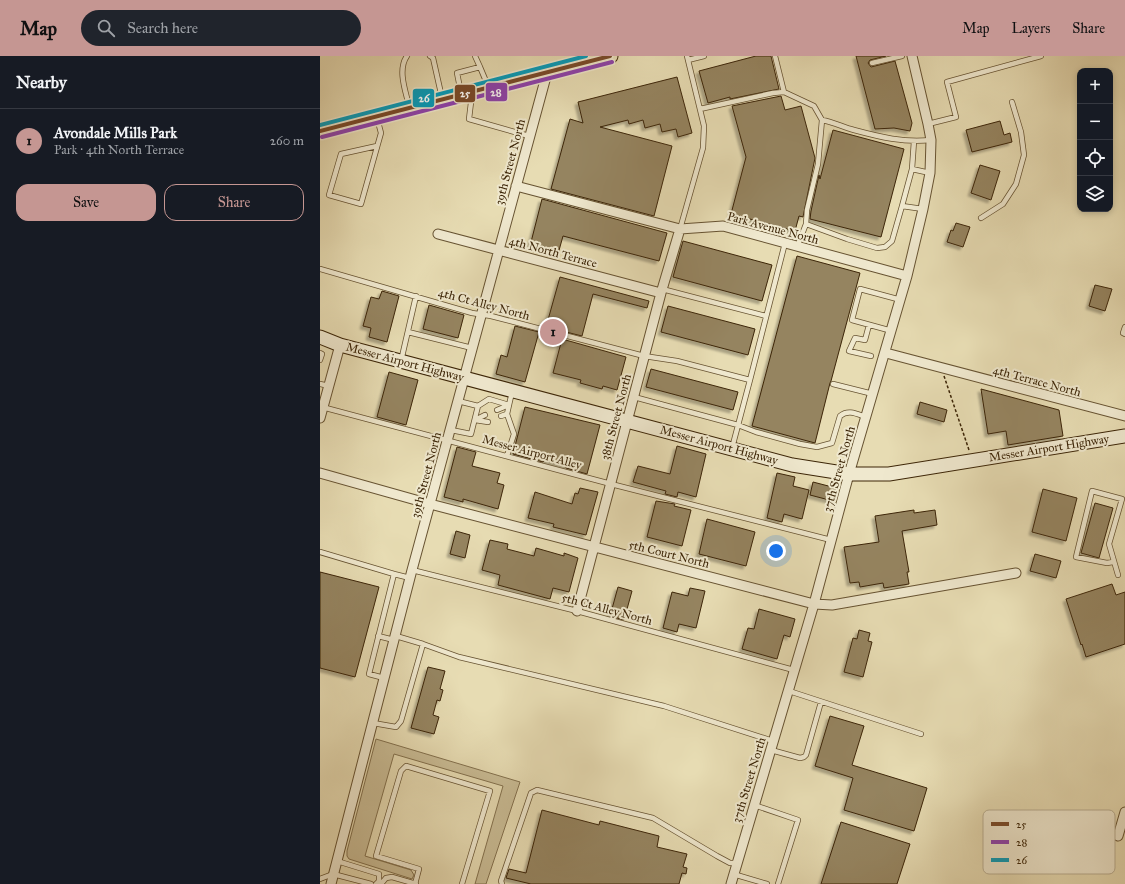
<!DOCTYPE html>
<meta charset="utf-8">
<style>
:root{--surface:#171b24;--page:#20242c;--text:#f1f3f6;--muted:#9ea1a6;--line:#363941;--accent:#c59692}
body{margin:0;font-family:"IM FELL Great Primer",serif;background:var(--page);color:var(--text)}
.controls{position:absolute;right:12px;top:12px;display:grid;overflow:hidden;border-radius:8px;box-shadow:0 2px 6px #0003}
.controls button{width:36px;height:36px;display:grid;place-items:center;padding:0;border:0;border-bottom:1px solid var(--line);background:var(--surface);color:var(--text);font:20px sans-serif}
.you{position:absolute;left:456px;top:495px;width:14px;height:14px;margin:-10px;border:3px solid #fff;border-radius:50%;background:#1a73e8;box-shadow:0 0 0 6px #1a73e833}
.badge{display:grid;place-items:center;width:26px;height:26px;border-radius:50%;background:var(--accent);color:#111;font-size:13px;font-weight:700}
.pin{position:absolute;translate:-50% -50%;border:2px solid #fff;box-shadow:0 1px 4px #0006}
.list{margin:0;padding:0;list-style:none}
h2{display:flex;justify-content:space-between;align-items:center;height:52px;margin:0;padding:0 16px;font-size:17px}
h2 small{font-size:13px;font-weight:400;color:var(--muted)}
.list li{display:grid;grid-template-columns:26px 1fr auto;gap:12px;align-items:center;box-sizing:border-box;height:64px;padding:0 16px;border-top:1px solid var(--line)}
.list b{display:block;font-size:15px;white-space:nowrap}
.list p{margin:0;font-size:13px;white-space:nowrap;color:var(--muted)}
.list em{font-size:13px;font-style:normal;color:var(--muted)}
.actions{display:flex;gap:8px;padding:12px 16px}
.actions a{flex:1;padding:9px 0;border:1px solid var(--accent);border-radius:12px;text-align:center;font-size:14px;color:var(--accent)}
.actions .main{background:var(--accent);color:#111}
.icon{flex:none;width:22px;height:22px;fill:none;stroke:currentColor;stroke-width:2;stroke-linecap:round;stroke-linejoin:round}
.map{position:relative;flex:none;width:805px;height:828px;overflow:hidden}
header{display:flex;align-items:center;gap:24px;box-sizing:border-box;height:56px;padding:0 20px;background:var(--accent);color:#111}
header strong{font-size:19px}
nav{display:flex;gap:22px;margin-inline-start:auto;font-size:14px}
.search{width:280px;height:36px;background:var(--page);display:flex;align-items:center;gap:10px;box-sizing:border-box;padding:0 14px;border-radius:22px;color:var(--muted);font-size:15px}
main{display:flex}
aside{flex:1;background:var(--surface)}
.map>svg:first-child{display:block}
.green{fill:#cabd96;stroke:#83714e}
.building{fill:#958460;stroke:#3c2507;filter:url(#shadow)}
.lines{fill:none;stroke-linecap:round;stroke-linejoin:round}
.service-casing{stroke:#675332;stroke-width:6}
.minor-casing{stroke:#675332;stroke-width:11}
.secondary-casing{stroke:#3c2507;stroke-width:15}
.primary-casing{stroke:#3c2507;stroke-width:17}
.path{stroke:#3c2507;stroke-width:1.5;stroke-dasharray:3 2;stroke-linecap:butt}
.service{stroke:#efe8ce;stroke-width:4.5}
.minor{stroke:#efe8ce;stroke-width:9}
.secondary{stroke:#efe8ce;stroke-width:13}
.primary{stroke:#e7dcb3;stroke-width:15}
.bus-1-casing{stroke:#efe8ce;stroke-width:7}
.bus-2-casing{stroke:#efe8ce;stroke-width:7}
.bus-3-casing{stroke:#efe8ce;stroke-width:7}
.bus-1{stroke:#7a4b2a;stroke-width:4}
.bus-2{stroke:#8e44ad;stroke-width:4}
.bus-3{stroke:#069cba;stroke-width:4}
.labels{text-anchor:middle;stroke-width:4;stroke-linejoin:round;paint-order:stroke}
.street-label{font-size:12px;fill:#3c2507;stroke:#efe8ce}
.key{fill:#efe8ce;stroke:#b9ae92;stroke-width:1}
.key-label{font-size:11px;fill:#3c2507}
.line-badge{stroke:#efe8ce;stroke-width:1.5}
.badge-label{font-size:11px;text-anchor:middle;font-weight:bold;fill:#fff}
</style>
<header>
<strong>Map</strong>
<div class="search"><svg class="icon" aria-label="search" viewBox="0 0 24 24"><circle cx="10" cy="10" r="6"/><path d="M15 15l6 6"/></svg>Search here</div>
<nav><a>Map</a><a>Layers</a><a>Share</a></nav>
</header>
<main>
<aside>
<h2>Nearby<small></small></h2>
<ul class="list">
<li><span class="badge">1</span><div><b>Avondale Mills Park</b><p>Park · 4th North Terrace</p></div><em>260 m</em></li>
</ul>
<div class="actions"><a class="main">Save</a><a>Share</a></div>
</aside>
<div class="map">
<svg width="805" height="828" viewBox="0 0 805 828">
<defs>
<filter id="shadow"><feDropShadow dx="-3" dy="3" stdDeviation="1" flood-color="#0004"/></filter>
</defs>
<rect width="100%" height="100%" fill="#e7dcb3"/>
<filter id="stains"><feTurbulence type="fractalNoise" baseFrequency=".005" numOctaves="4"/><feColorMatrix values="0 0 0 0 .2 0 0 0 0 .09 0 0 0 0 .02 0 0 0 .5 -.17"/></filter>
<radialGradient id="worn" r=".72"><stop offset=".6" stop-color="#630" stop-opacity="0"/><stop offset="1" stop-color="#630" stop-opacity=".3"/></radialGradient>
<path class="green" d="M 56,683 L 200,726 L 166,828 L 155,828 L 183,730 L 74,698 L 45,800 L 91,814 L 94,819 L 92,823 L 29,803 L 27,800 L 27,795 Z"/>
<path class="building" d="M 436,0 L 451,0 L 459,33 L 410,43 L 410,41 L 388,47 L 379,15 Z
M 536,0 L 566,0 L 550,4 L 548,7 L 551,11 L 575,5 L 592,67 L 590,75 L 574,72 L 555,73 Z
M 357,21 L 372,77 L 358,81 L 356,73 L 342,76 L 340,68 L 325,72 L 323,64 L 309,68 L 308,64 L 280,71 L 352,90 L 334,160 L 231,133 L 250,63 L 263,67 L 258,46 Z
M 461,40 L 465,54 L 481,50 L 495,102 L 483,161 L 479,160 L 475,175 L 411,158 L 426,101 L 412,50 Z
M 680,65 L 684,79 L 690,77 L 692,86 L 652,96 L 646,74 Z
M 513,74 L 584,93 L 561,181 L 490,163 L 491,155 L 499,119 L 500,123 Z
M 660,109 L 680,115 L 671,144 L 651,137 Z
M 222,143 L 347,177 L 339,205 L 243,180 L 238,198 L 210,190 Z
M 636,167 L 650,171 L 643,191 L 627,186 L 631,174 L 633,175 Z
M 363,185 L 452,209 L 442,245 L 353,221 Z
M 477,200 L 540,217 L 511,325 L 510,327 L 495,387 L 432,370 Z
M 240,221 L 329,245 L 327,252 L 273,238 L 262,280 L 226,271 Z
M 775,229 L 792,233 L 785,255 L 769,250 Z
M 62,235 L 79,240 L 67,286 L 49,281 L 51,272 L 43,270 L 51,241 L 59,243 Z
M 109,249 L 144,259 L 138,282 L 103,273 Z
M 348,250 L 435,273 L 428,299 L 341,276 Z
M 195,270 L 219,276 L 205,326 L 176,318 L 181,299 L 187,301 Z
M 242,283 L 306,301 L 297,334 L 283,330 L 282,333 L 260,327 L 261,324 L 233,317 Z
M 331,313 L 418,336 L 413,354 L 326,331 Z
M 69,316 L 98,324 L 86,369 L 57,361 Z
M 661,333 L 739,354 L 743,380 L 688,389 L 686,375 L 668,378 Z
M 600,346 L 627,354 L 624,366 L 597,358 Z
M 205,351 L 280,369 L 267,418 L 246,412 L 246,410 L 224,404 L 223,406 L 193,398 Z
M 357,390 L 386,398 L 376,441 L 358,436 L 357,441 L 345,438 L 346,435 L 313,426 L 318,410 L 350,418 Z
M 137,391 L 156,396 L 152,410 L 180,417 L 177,427 L 184,429 L 178,453 L 143,443 L 143,446 L 124,441 Z
M 457,417 L 475,421 L 473,430 L 489,434 L 482,463 L 464,458 L 462,466 L 447,462 Z
M 493,426 L 516,432 L 513,445 L 490,439 Z
M 260,432 L 278,436 L 266,479 L 233,471 L 234,468 L 208,462 L 215,436 L 252,448 L 255,437 L 258,438 Z
M 723,433 L 757,442 L 746,485 L 712,476 Z
M 336,445 L 355,448 L 354,450 L 371,454 L 362,490 L 327,481 Z
M 775,447 L 793,452 L 779,502 L 761,497 Z
M 594,454 L 594,457 L 615,454 L 617,469 L 582,475 L 589,516 L 587,516 L 589,528 L 564,532 L 563,527 L 540,531 L 539,526 L 530,527 L 524,491 L 559,486 L 555,460 Z
M 387,463 L 435,476 L 426,510 L 379,498 Z
M 136,475 L 150,479 L 145,502 L 130,498 Z
M 170,484 L 188,488 L 187,493 L 214,500 L 216,492 L 244,500 L 244,497 L 258,502 L 249,536 L 233,532 L 230,543 L 178,529 L 180,519 L 162,514 Z
M 715,498 L 741,505 L 736,522 L 710,515 Z
M 0,516 L 59,531 L 35,621 L 0,612 Z
M 792,528 L 796,539 L 805,536 L 805,588 L 766,601 L 762,588 L 761,589 L 746,543 Z
M 298,531 L 312,535 L 304,564 L 290,560 Z
M 370,532 L 385,535 L 376,572 L 359,568 L 357,576 L 343,572 L 352,536 L 368,540 Z
M 439,553 L 475,563 L 470,581 L 464,579 L 457,603 L 422,593 L 428,572 L 434,573 Z
M 539,574 L 550,577 L 548,585 L 552,586 L 543,621 L 524,616 L 533,582 L 537,583 Z
M 108,611 L 125,615 L 120,633 L 123,634 L 120,645 L 117,644 L 113,659 L 119,661 L 114,678 L 91,672 Z
M 510,660 L 544,670 L 532,709 L 607,732 L 594,775 L 524,754 L 533,722 L 495,710 Z
M 222,754 L 279,769 L 280,765 L 339,780 L 337,791 L 367,798 L 363,811 L 367,812 L 366,818 L 362,817 L 359,828 L 211,828 L 186,822 L 189,813 L 206,817 Z
M 521,766 L 590,788 L 577,828 L 501,828 Z"/>
<g class="lines">
<defs>
<path id="service" d="M 87,0 C 77,14 86,36 89,50
M 110,0 L 113,2 L 122,42
M 155,0 L 160,11
M 455,0 L 464,36
M 368,4 L 384,0
M 552,7 L 582,0
M 141,37 L 137,17 L 160,11 L 168,30
M 152,38 L 149,63 L 209,80
M 380,53 L 453,37 L 464,36 L 494,50 L 502,64
M 57,62 L 61,77 L 41,148 L 9,139 L 21,98 L 57,90
M 608,68 L 636,61 L 627,26 L 721,0
M 592,113 L 594,85
M 582,150 L 592,113 L 610,117
M 603,153 L 582,150 L 572,185 L 565,191 L 557,192 L 527,183 L 486,168 L 487,154 L 498,108 L 502,64 C 513,66 523,71 534,74 C 560,81 584,87 611,84
M 661,162 L 683,148 L 696,128 L 704,99 L 701,76 L 692,46
M 360,173 L 383,92 L 384,70 L 367,0
M 477,191 L 486,168
M 0,213 L 152,257 L 171,260 L 324,300 L 357,305 L 430,324 L 412,392
M 342,233 L 446,260
M 549,269 L 545,284 L 535,282 L 529,295 L 551,300
M 805,271 L 803,277 L 805,278
M 572,275 L 532,264 L 540,233 L 581,244
M 88,276 L 152,292
M 0,297 L 2,298 L 0,304
M 81,305 L 96,240
M 430,324 L 465,187
M 0,328 L 9,330
M 513,328 L 553,338
M 314,341 L 418,369 L 436,376 L 480,388 L 497,391 L 512,387 L 520,360 C 528,353 537,358 546,361
M 138,345 L 158,350
M 2,351 L 291,428 L 511,484
M 177,354 L 189,349
M 187,358 L 194,378 L 187,400
M 181,360 L 187,358 L 189,349
M 155,364 L 168,366
M 155,364 L 165,359
M 131,374 L 151,378 L 158,350 L 169,343 L 189,349 L 192,336
M 0,496 L 74,518
M 793,506 L 787,507 L 756,501 L 772,435 L 802,443 L 789,488 L 798,519
M 92,514 L 257,555 L 470,613 L 475,616
M 58,580 L 74,584
M 76,580 L 103,588 L 139,601 L 344,650 L 453,685
M 64,622 L 49,618 L 74,518 L 90,522
M 469,635 L 601,678
M 53,667 L 76,671 L 81,665 L 103,588
M 451,694 L 480,702 L 484,701 L 486,699 L 501,646
M 434,749 L 478,764 L 458,828
M 17,805 L 59,818 L 59,825 L 56,828
M 413,818 L 447,828
M 0,823 L 13,818 L 51,828
M 61,828 L 66,822 L 72,821 L 96,828
M 95,828 L 99,813 L 56,800 L 81,715 L 86,710 L 170,735 L 142,828
M 182,828 L 181,825 L 211,737 L 217,734 L 333,762 L 397,800 L 410,807 L 417,807"/>
<path id="minor" d="M 196,130 L 360,173 L 403,170 L 587,220
M 118,178 L 341,237
M 566,297 L 805,360
M 0,362 L 20,289
M 0,417 L 110,448 L 494,548 L 512,549 L 696,517
M 257,555 L 341,237 L 360,173
M 798,780 L 805,756
M 11,828 L 92,514 L 227,17
M 411,828 L 494,548 L 529,418 L 587,220 L 603,153 L 610,117 L 611,84 L 608,68 L 592,0"/>
<path id="secondary" d="M 0,281 L 20,289 L 472,409 L 529,418 L 569,418 L 805,380"/>
<path id="primary" d="M 0,75 L 290,0"/>
</defs>
<use href="#service" class="service-casing"/>
<use href="#minor" class="minor-casing"/>
<use href="#secondary" class="secondary-casing"/>
<use href="#primary" class="primary-casing"/>
<path class="path" d="M 624,320 L 649,394"/>
<use href="#service" class="service"/>
<use href="#minor" class="minor"/>
<use href="#secondary" class="secondary"/>
<use href="#primary" class="primary"/>
<defs>
<path id="bus-1" d="M 0,75 L 290,0"/>
<path id="bus-2" d="M 2,81 L 292,6"/>
<path id="bus-3" d="M 0,69 L 266,0"/>
</defs>
<use href="#bus-1" class="bus-1-casing"/>
<use href="#bus-2" class="bus-2-casing"/>
<use href="#bus-3" class="bus-3-casing"/>
<use href="#bus-1" class="bus-1"/>
<use href="#bus-2" class="bus-2"/>
<use href="#bus-3" class="bus-3"/>
</g>
<g class="labels">
<g class="street-label">
<text transform="translate(190 106) rotate(-75)" y="4">39th Street North</text>
<text transform="translate(453 172) rotate(15)" y="4">Park Avenue North</text>
<text transform="translate(233 196) rotate(15)" y="4">4th North Terrace</text>
<text transform="translate(164 248) rotate(15)" y="4">4th Ct Alley North</text>
<text transform="translate(85 306) rotate(15)" y="4">Messer Airport Highway</text>
<text transform="translate(717 325) rotate(15)" y="4">4th Terrace North</text>
<text transform="translate(296 361) rotate(-75)" y="4">38th Street North</text>
<text transform="translate(399 389) rotate(15)" y="4">Messer Airport Highway</text>
<text transform="translate(729 392) rotate(-9)" y="4">Messer Airport Highway</text>
<text transform="translate(212 396) rotate(15)" y="4">Messer Airport Alley</text>
<text transform="translate(519 413) rotate(-74)" y="4">37th Street North</text>
<text transform="translate(106 419) rotate(-75)" y="4">39th Street North</text>
<text transform="translate(349 498) rotate(14)" y="4">5th Court North</text>
<text transform="translate(287 553) rotate(15)" y="4">5th Ct Alley North</text>
<text transform="translate(429 724) rotate(-73)" y="4">37th Street North</text>
</g>
</g>
<rect x="663" y="754" width="132" height="64" rx="6" class="key"/>
<rect x="671" y="766" width="18" height="4" fill="#7a4b2a"/>
<rect x="671" y="784" width="18" height="4" fill="#8e44ad"/>
<rect x="671" y="802" width="18" height="4" fill="#069cba"/>
<g class="key-label">
<text x="696" y="772">25</text>
<text x="696" y="790">28</text>
<text x="696" y="808">26</text>
</g>
<g class="line-badge">
<rect x="165" y="26" width="23" height="20" rx="4" fill="#8e44ad"/>
<rect x="134" y="28" width="22" height="19" rx="4" fill="#7a4b2a"/>
<rect x="92" y="32" width="23" height="20" rx="4" fill="#069cba"/>
</g>
<g class="badge-label">
<text x="176" y="40">28</text>
<text x="145" y="41">25</text>
<text x="104" y="46">26</text>
</g>
<rect width="100%" height="100%" filter="url(#stains)"/>
<rect width="100%" height="100%" fill="url(#worn)"/>
</svg>
<div class="controls">
<button>+</button>
<button>−</button>
<button><svg class="icon" aria-label="locate" viewBox="0 0 24 24"><circle cx="12" cy="12" r="6"/><path d="M12 2v4M12 18v4M2 12h4M18 12h4"/></svg></button>
<button><svg class="icon" aria-label="layers" viewBox="0 0 24 24"><path d="M12 4l9 5-9 5-9-5zM3 14l9 5 9-5"/></svg></button>
</div>
<div class="you"></div>
<div class="pin badge" style="left:233px;top:276px">1</div>
</div>
</main>
